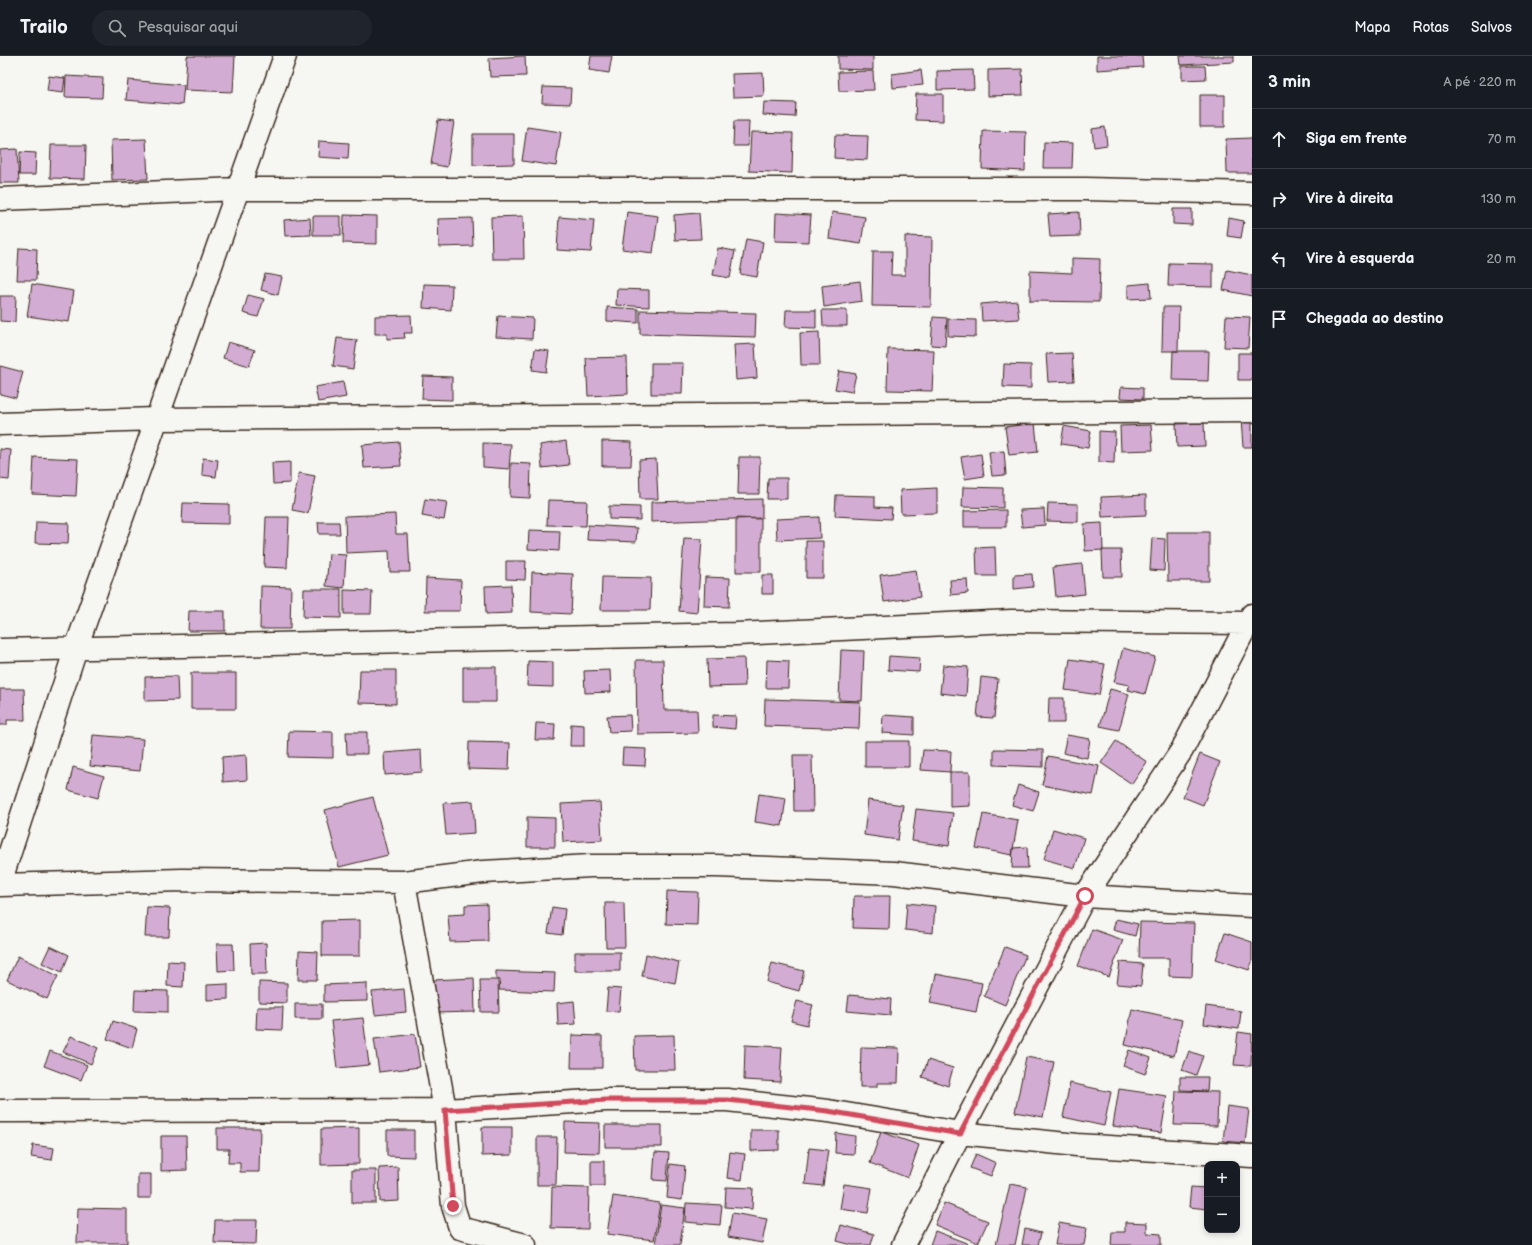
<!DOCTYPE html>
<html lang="pt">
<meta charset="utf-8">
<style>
:root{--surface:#171b24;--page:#20242c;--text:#f1f3f6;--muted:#9ea1a6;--line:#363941}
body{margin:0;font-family:"Balsamiq Sans",sans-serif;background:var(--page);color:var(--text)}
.controls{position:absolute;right:12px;bottom:12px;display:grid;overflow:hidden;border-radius:8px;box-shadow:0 2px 6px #0003}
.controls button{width:36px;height:36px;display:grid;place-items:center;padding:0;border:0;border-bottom:1px solid var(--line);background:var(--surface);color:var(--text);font:20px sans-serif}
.stop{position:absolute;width:12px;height:12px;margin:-9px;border:3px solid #d1495b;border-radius:50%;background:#fff}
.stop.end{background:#d1495b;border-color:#fff;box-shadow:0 1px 4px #0008}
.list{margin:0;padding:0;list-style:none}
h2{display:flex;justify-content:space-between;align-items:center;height:52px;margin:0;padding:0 16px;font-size:17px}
h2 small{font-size:13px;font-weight:400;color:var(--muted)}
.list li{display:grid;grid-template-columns:26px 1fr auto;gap:12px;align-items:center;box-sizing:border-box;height:60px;padding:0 16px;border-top:1px solid var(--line)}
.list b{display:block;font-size:15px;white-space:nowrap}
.list em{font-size:13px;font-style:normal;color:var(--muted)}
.icon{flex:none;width:22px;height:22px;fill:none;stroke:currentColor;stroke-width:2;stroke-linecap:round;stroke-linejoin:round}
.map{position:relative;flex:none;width:1252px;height:1189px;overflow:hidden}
header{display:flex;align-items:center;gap:24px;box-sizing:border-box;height:56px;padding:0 20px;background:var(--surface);border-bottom:1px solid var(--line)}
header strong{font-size:19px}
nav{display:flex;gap:22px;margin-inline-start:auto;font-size:14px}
.search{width:280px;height:36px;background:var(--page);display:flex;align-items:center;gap:10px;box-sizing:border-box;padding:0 14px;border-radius:22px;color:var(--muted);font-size:15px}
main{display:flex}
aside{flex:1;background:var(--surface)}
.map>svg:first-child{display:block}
.building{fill:#d3acd3;stroke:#3b2a1e}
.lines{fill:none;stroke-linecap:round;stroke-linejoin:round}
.minor-casing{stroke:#3b2a1e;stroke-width:25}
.minor{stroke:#f6f6f2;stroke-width:22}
.route{stroke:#d1495b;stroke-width:5}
</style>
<header>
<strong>Trailo</strong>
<div class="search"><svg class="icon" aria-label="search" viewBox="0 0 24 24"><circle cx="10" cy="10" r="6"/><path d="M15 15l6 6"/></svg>Pesquisar aqui</div>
<nav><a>Mapa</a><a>Rotas</a><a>Salvos</a></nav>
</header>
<main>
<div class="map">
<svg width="1252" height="1189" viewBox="0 0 1252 1189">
<rect width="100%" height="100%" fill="#f6f6f2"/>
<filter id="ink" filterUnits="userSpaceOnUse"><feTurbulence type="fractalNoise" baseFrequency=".025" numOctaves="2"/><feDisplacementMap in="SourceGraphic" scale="8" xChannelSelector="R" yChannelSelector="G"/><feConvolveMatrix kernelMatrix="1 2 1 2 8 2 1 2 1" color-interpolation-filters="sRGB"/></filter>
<g filter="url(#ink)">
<path class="building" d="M 187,0 L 235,0 L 233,36 L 185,34 Z
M 525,0 L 526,20 L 490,21 L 489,2 Z
M 591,0 L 612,0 L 609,17 L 589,14 Z
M 838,0 L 873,0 L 873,14 L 838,13 Z
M 1097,0 L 1142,0 L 1143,11 L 1097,14 Z
M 1180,0 L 1234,0 L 1234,6 L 1181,9 Z
M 1182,10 L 1205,10 L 1206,23 L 1182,24 Z
M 1022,13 L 1023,39 L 988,40 L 988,14 Z
M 921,14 L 923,29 L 893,32 L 892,18 Z
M 973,14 L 974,33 L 937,34 L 937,15 Z
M 873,15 L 874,34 L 839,35 L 838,16 Z
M 763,17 L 764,40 L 733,41 L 732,18 Z
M 49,20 L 65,22 L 63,37 L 47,35 Z
M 66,20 L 103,22 L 102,42 L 65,41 Z
M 128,24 L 184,29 L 182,49 L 126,44 Z
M 543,31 L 571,32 L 570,48 L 542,47 Z
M 916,38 L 943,38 L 943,65 L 915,64 Z
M 1200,39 L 1225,39 L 1225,71 L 1200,71 Z
M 764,46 L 796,47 L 795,61 L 763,59 Z
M 438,64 L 454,66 L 447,111 L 431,108 Z
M 734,65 L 749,65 L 748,90 L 733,90 Z
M 527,71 L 561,76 L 556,110 L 522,105 Z
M 1105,71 L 1107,89 L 1094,91 L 1092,73 Z
M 983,75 L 1026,76 L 1025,115 L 982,113 Z
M 751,76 L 793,77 L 792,117 L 749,115 Z
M 473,78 L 514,78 L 514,108 L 473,109 Z
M 835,79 L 868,80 L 867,104 L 834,102 Z
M 1252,82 L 1252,117 L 1227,117 L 1226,83 Z
M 146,83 L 148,123 L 112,124 L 111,84 Z
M 319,85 L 349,87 L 348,103 L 318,101 Z
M 1044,86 L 1073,87 L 1072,112 L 1043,112 Z
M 51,89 L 86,89 L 85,123 L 50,122 Z
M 17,93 L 19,127 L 0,127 L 0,94 Z
M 20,96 L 36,97 L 35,119 L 19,119 Z
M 1173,153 L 1192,153 L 1192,169 L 1173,168 Z
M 627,156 L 658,160 L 653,197 L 622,193 Z
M 832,156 L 865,161 L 861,188 L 829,183 Z
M 1079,156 L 1080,180 L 1050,181 L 1048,158 Z
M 699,157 L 701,183 L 675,184 L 674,159 Z
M 776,157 L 811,159 L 809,186 L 775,185 Z
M 344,159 L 377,160 L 377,188 L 343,187 Z
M 313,160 L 341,160 L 341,179 L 313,179 Z
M 523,160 L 524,203 L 492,203 L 491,161 Z
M 559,161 L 594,164 L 591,196 L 557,194 Z
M 310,162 L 311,179 L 285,180 L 284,164 Z
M 472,162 L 473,190 L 439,191 L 438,163 Z
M 1229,162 L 1244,165 L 1241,182 L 1227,180 Z
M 905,180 L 932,181 L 931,251 L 872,250 L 873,195 L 892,195 L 891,219 L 905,219 Z
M 746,183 L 763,186 L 757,221 L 740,218 Z
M 19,192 L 37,193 L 36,224 L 17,224 Z
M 718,192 L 735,195 L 730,222 L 713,219 Z
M 1072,202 L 1100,203 L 1099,246 L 1030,245 L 1030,215 L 1072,217 Z
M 1169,207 L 1213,208 L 1213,231 L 1168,230 Z
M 1227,214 L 1252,219 L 1252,240 L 1223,234 Z
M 265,218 L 282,221 L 278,239 L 261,234 Z
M 860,225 L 862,245 L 824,251 L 822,230 Z
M 1150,227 L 1151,242 L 1128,243 L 1128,229 Z
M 32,228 L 74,235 L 69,266 L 27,260 Z
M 424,228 L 452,229 L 451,254 L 423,252 Z
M 617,233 L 649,234 L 649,251 L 616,249 Z
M 248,239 L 264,243 L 258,261 L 243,257 Z
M 0,240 L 16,240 L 15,266 L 0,265 Z
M 1017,245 L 1019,263 L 982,265 L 981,248 Z
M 607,251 L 638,253 L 638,267 L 607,265 Z
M 1163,251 L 1179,251 L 1178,295 L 1162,295 Z
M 640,254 L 756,257 L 755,281 L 640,278 Z
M 786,254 L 816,254 L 816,272 L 785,271 Z
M 822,254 L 847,254 L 847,270 L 823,270 Z
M 411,259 L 412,277 L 404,277 L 405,282 L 387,283 L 387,278 L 375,278 L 375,260 Z
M 498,260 L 533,262 L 532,283 L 496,281 Z
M 1226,260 L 1250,261 L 1248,292 L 1224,291 Z
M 933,261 L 947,262 L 945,290 L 931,289 Z
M 948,263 L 976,264 L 976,281 L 948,280 Z
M 819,276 L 820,309 L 801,309 L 800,277 Z
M 337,282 L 357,284 L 353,313 L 333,310 Z
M 228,286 L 255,294 L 249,310 L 223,302 Z
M 755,288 L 757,322 L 736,324 L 734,289 Z
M 535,293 L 549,295 L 546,316 L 532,314 Z
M 888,293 L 934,294 L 932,335 L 887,334 Z
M 1173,295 L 1209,295 L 1208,325 L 1172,324 Z
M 1072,297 L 1074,325 L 1048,326 L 1046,298 Z
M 1238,297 L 1252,297 L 1252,324 L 1238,324 Z
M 627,301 L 628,338 L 588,340 L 586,302 Z
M 651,307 L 683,307 L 682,338 L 651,338 Z
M 1004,308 L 1031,309 L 1031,332 L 1003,331 Z
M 0,310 L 23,316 L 16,342 L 0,338 Z
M 839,315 L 856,318 L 852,336 L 835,333 Z
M 423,320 L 452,321 L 452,344 L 422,343 Z
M 343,326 L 346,341 L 318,346 L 315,331 Z
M 1121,331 L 1143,332 L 1143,343 L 1120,342 Z
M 1241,363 L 1252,363 L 1252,391 L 1243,391 Z
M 1035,367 L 1038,396 L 1009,399 L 1005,371 Z
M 1204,367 L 1205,390 L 1177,391 L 1176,368 Z
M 1151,369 L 1153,394 L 1121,395 L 1120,370 Z
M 1064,370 L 1091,375 L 1088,392 L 1061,388 Z
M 1099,375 L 1115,376 L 1114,407 L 1099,406 Z
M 566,385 L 569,409 L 542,412 L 540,389 Z
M 602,385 L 632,386 L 631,410 L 602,410 Z
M 399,386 L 401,410 L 364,412 L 362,389 Z
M 483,387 L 511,388 L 509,413 L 483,411 Z
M 0,393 L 11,394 L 9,424 L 0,423 Z
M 1004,395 L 1006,419 L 992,420 L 989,396 Z
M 981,398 L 984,420 L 965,423 L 961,401 Z
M 34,401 L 78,403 L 76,440 L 32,438 Z
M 739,401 L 760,401 L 759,438 L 738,438 Z
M 203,402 L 218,404 L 216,421 L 202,419 Z
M 656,403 L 658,443 L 640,443 L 639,404 Z
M 290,406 L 290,427 L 273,428 L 272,407 Z
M 511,407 L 531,408 L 530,442 L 510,441 Z
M 299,417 L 315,420 L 308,457 L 292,454 Z
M 768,422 L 787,422 L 787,443 L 767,443 Z
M 963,431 L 1003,432 L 1003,452 L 962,451 Z
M 937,432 L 937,457 L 901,458 L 900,434 Z
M 836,439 L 875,440 L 875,451 L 892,452 L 891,463 L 835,460 Z
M 1146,439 L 1146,459 L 1102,461 L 1101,441 Z
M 425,443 L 447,446 L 444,464 L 422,460 Z
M 762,443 L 762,462 L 651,466 L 651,446 Z
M 548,444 L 587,445 L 586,470 L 547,469 Z
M 183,447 L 229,448 L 229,468 L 182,467 Z
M 1048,447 L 1078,448 L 1078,466 L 1047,465 Z
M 609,450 L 640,451 L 640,464 L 609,463 Z
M 1044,453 L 1045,469 L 1022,471 L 1020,454 Z
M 1006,454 L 1006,471 L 964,471 L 964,455 Z
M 395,458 L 396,478 L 408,478 L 410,516 L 390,516 L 389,495 L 346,497 L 345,460 Z
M 266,461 L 289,461 L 287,512 L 264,511 Z
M 819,461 L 820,482 L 777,484 L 776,463 Z
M 736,462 L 761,463 L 761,516 L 736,516 Z
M 36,466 L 69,467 L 68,488 L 35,487 Z
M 318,466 L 339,466 L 340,478 L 319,478 Z
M 1102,467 L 1103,494 L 1085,495 L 1084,468 Z
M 588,469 L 637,472 L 636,486 L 587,484 Z
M 529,474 L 560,475 L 559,495 L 528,493 Z
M 1167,476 L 1209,476 L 1209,525 L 1168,525 Z
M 684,482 L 702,483 L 697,557 L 679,555 Z
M 1152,482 L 1165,483 L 1164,515 L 1150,514 Z
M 806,485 L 823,485 L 823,522 L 806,522 Z
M 995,491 L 996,520 L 977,520 L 976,492 Z
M 1102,494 L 1121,494 L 1122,521 L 1103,521 Z
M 329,498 L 346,499 L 344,532 L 326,530 Z
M 506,505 L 526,505 L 525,524 L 506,523 Z
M 1082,508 L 1085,538 L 1056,541 L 1053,511 Z
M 916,514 L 920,541 L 884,546 L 880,519 Z
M 532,516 L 573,518 L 571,558 L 531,556 Z
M 1032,518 L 1033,531 L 1014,533 L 1014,519 Z
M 762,519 L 773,519 L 773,538 L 762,538 Z
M 602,521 L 651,522 L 650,554 L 601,554 Z
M 705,521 L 730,522 L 729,551 L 704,550 Z
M 426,522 L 461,524 L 460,555 L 425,555 Z
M 967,523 L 968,537 L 951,539 L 950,524 Z
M 511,529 L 512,557 L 486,558 L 485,530 Z
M 261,530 L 291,531 L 290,573 L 260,573 Z
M 304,533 L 341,533 L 341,562 L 303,561 Z
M 344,534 L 372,535 L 371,558 L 344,558 Z
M 189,555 L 225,555 L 225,575 L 188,575 Z
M 1123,592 L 1155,601 L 1145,638 L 1128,634 L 1129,629 L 1114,626 Z
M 841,594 L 864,595 L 862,645 L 839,644 Z
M 889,600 L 920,602 L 919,616 L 888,614 Z
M 744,602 L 745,630 L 708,631 L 707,603 Z
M 1070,603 L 1105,608 L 1099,639 L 1065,634 Z
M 636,604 L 663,604 L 664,654 L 697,654 L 698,677 L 637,678 Z
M 767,604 L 789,605 L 788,632 L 766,632 Z
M 528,605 L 553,606 L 553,631 L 527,630 Z
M 943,609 L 968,611 L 966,640 L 940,637 Z
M 463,611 L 496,611 L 496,646 L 463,646 Z
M 360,614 L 396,614 L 396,648 L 359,647 Z
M 610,614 L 611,636 L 585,637 L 584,615 Z
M 191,617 L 236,617 L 236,653 L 191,653 Z
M 177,620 L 178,644 L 145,645 L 145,621 Z
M 981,621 L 998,623 L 994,662 L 977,661 Z
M 0,633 L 24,633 L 25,664 L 7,664 L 7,669 L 0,669 Z
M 1110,633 L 1129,638 L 1119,674 L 1100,670 Z
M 1049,642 L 1064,642 L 1064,667 L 1048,667 Z
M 765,643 L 860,646 L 859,673 L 764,670 Z
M 630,659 L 631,675 L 609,676 L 607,660 Z
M 713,659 L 736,660 L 735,673 L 713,671 Z
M 883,659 L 914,661 L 914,679 L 882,677 Z
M 536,667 L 555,668 L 554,684 L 535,684 Z
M 571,668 L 584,669 L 584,690 L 570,690 Z
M 289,675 L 333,676 L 333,702 L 288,701 Z
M 346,676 L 367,676 L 367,698 L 347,698 Z
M 93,679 L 143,683 L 140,715 L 90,710 Z
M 1067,679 L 1090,683 L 1087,702 L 1063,697 Z
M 865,685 L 909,685 L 909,711 L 865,711 Z
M 1116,685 L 1147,706 L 1132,728 L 1101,707 Z
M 469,686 L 510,687 L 509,714 L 468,713 Z
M 623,692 L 646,693 L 645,710 L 622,709 Z
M 994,693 L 1043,694 L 1043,711 L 994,709 Z
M 421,694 L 422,716 L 385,719 L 384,697 Z
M 923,694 L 951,695 L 950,716 L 921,714 Z
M 1200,698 L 1220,706 L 1203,749 L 1183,741 Z
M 246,699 L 247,724 L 223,726 L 222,701 Z
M 793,699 L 812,699 L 813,755 L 794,755 Z
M 1048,700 L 1099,710 L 1093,739 L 1042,729 Z
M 73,711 L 104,720 L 98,742 L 68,734 Z
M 950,716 L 970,716 L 970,750 L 950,751 Z
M 1018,729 L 1039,736 L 1033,755 L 1012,749 Z
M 759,738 L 786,742 L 782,770 L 755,766 Z
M 373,741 L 388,799 L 339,811 L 325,754 Z
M 868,744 L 903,749 L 898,784 L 864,779 Z
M 473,745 L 475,777 L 446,779 L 443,747 Z
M 600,746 L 602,784 L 563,786 L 561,748 Z
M 916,753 L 953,757 L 949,790 L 912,785 Z
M 983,758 L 1018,764 L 1012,799 L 976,792 Z
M 527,761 L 555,762 L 555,791 L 527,791 Z
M 1053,773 L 1084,782 L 1075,812 L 1044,803 Z
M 1027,791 L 1028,812 L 1012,812 L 1013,792 Z
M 667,835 L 698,836 L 697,869 L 666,868 Z
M 854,840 L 890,840 L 889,873 L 853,872 Z
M 605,847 L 624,847 L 625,891 L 606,891 Z
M 907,847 L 935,850 L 933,877 L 905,874 Z
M 487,848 L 488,885 L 450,886 L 448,859 L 465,858 L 465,849 Z
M 147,851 L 170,852 L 169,881 L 145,881 Z
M 552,851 L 565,853 L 562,879 L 548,877 Z
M 1116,863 L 1138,868 L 1135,880 L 1113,874 Z
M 360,864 L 360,900 L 322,900 L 322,865 Z
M 1140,866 L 1194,867 L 1192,921 L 1169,920 L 1169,902 L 1139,902 Z
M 1092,873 L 1123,884 L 1109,921 L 1078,910 Z
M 1225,877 L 1252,886 L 1252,906 L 1249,914 L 1216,903 Z
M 266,887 L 267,918 L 251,918 L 250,888 Z
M 217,888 L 233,888 L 234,914 L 218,915 Z
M 50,890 L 69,899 L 62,916 L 42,907 Z
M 1005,891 L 1026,899 L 1005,949 L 984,940 Z
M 299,895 L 318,896 L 317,924 L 298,924 Z
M 575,896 L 620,896 L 620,915 L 575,915 Z
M 646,898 L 679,906 L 675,927 L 642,920 Z
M 18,900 L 58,920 L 47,943 L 7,924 Z
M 168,905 L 184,906 L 183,931 L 167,930 Z
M 1120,906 L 1143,908 L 1141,930 L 1117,928 Z
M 772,907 L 804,915 L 799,935 L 767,926 Z
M 496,915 L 555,917 L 554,936 L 499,934 L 500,924 L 496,923 Z
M 936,918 L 982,927 L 976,956 L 930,947 Z
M 474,922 L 475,956 L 434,957 L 433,924 Z
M 480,924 L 498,924 L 499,956 L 481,956 Z
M 259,926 L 287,927 L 287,947 L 259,946 Z
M 367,927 L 367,945 L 324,946 L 324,929 Z
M 228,928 L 228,943 L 207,944 L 207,929 Z
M 608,932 L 621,933 L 619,956 L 606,955 Z
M 404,933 L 406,956 L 375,959 L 372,936 Z
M 135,934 L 168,935 L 168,956 L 134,955 Z
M 849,939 L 891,943 L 890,959 L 847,955 Z
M 574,945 L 576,968 L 558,969 L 557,947 Z
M 797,945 L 813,949 L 807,969 L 791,965 Z
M 295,948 L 322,948 L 322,963 L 295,963 Z
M 1206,950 L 1241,955 L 1239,973 L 1204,968 Z
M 257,951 L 283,951 L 282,974 L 256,973 Z
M 1132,953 L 1182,964 L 1174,1000 L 1125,989 Z
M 363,962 L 369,1009 L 337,1012 L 331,965 Z
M 113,965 L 137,973 L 132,992 L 107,983 Z
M 1238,976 L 1252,978 L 1251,1010 L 1234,1009 Z
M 415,978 L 420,1011 L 379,1016 L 374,983 Z
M 572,979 L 602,980 L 602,1012 L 571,1012 Z
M 674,979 L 675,1014 L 635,1014 L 634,980 Z
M 71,980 L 98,992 L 91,1008 L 63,996 Z
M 745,989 L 782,991 L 780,1026 L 744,1024 Z
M 861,991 L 899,992 L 898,1027 L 877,1027 L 877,1031 L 860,1031 Z
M 1129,994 L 1151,1002 L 1145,1018 L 1123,1010 Z
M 50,995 L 87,1009 L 81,1024 L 44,1010 Z
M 1189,995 L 1203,1000 L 1196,1019 L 1182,1014 Z
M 1026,1001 L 1054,1006 L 1043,1061 L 1015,1056 Z
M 928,1004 L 953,1012 L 948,1030 L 922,1021 Z
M 1180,1021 L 1208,1021 L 1207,1035 L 1180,1034 Z
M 1070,1027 L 1111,1036 L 1104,1070 L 1063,1061 Z
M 1119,1033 L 1167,1040 L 1161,1077 L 1113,1070 Z
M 1176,1035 L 1218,1036 L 1217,1070 L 1174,1069 Z
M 1227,1050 L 1249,1053 L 1245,1087 L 1223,1085 Z
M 565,1066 L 600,1067 L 599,1097 L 564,1096 Z
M 605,1069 L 662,1069 L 662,1091 L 605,1091 Z
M 482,1071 L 512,1071 L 512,1099 L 482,1100 Z
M 217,1072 L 260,1072 L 259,1116 L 240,1116 L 240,1107 L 228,1107 L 229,1093 L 217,1093 Z
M 359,1072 L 359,1108 L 321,1109 L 321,1073 Z
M 387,1074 L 414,1074 L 414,1101 L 387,1100 Z
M 751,1074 L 779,1074 L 779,1094 L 751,1095 Z
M 881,1076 L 919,1089 L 908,1122 L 870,1107 Z
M 836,1077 L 855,1080 L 854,1098 L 835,1097 Z
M 161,1080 L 186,1080 L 187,1114 L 161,1115 Z
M 537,1081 L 557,1081 L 556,1129 L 537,1129 Z
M 33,1089 L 54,1092 L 52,1104 L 31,1101 Z
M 809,1092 L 828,1094 L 823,1130 L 805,1128 Z
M 655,1096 L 669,1097 L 667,1125 L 653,1124 Z
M 730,1096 L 745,1098 L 742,1124 L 727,1122 Z
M 976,1098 L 996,1107 L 991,1120 L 970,1112 Z
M 591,1105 L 604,1105 L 604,1130 L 591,1130 Z
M 670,1108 L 685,1110 L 682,1144 L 667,1142 Z
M 398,1111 L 399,1145 L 380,1146 L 379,1112 Z
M 352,1114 L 376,1114 L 376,1147 L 352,1147 Z
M 138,1118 L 151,1118 L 151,1142 L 138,1142 Z
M 844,1128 L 872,1132 L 868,1157 L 840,1153 Z
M 1010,1128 L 1027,1131 L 1015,1189 L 996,1189 Z
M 552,1131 L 589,1132 L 588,1173 L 551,1172 Z
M 726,1131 L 753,1132 L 752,1153 L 725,1151 Z
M 1191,1131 L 1207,1132 L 1207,1153 L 1189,1151 Z
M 613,1140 L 660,1147 L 654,1184 L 607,1178 Z
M 686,1147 L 722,1149 L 720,1169 L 685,1166 Z
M 944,1147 L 988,1165 L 978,1187 L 935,1169 Z
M 661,1149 L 685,1152 L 680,1189 L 655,1189 Z
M 78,1152 L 127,1153 L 127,1187 L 77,1187 Z
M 732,1157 L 767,1163 L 762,1187 L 728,1181 Z
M 215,1164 L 257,1164 L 256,1188 L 214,1187 Z
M 1125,1166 L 1147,1167 L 1147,1177 L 1161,1178 L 1161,1189 L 1111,1189 L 1112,1176 L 1125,1176 Z
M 1059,1167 L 1087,1172 L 1084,1189 L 1055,1189 Z
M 841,1169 L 874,1178 L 871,1189 L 852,1189 L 837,1185 Z
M 1025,1173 L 1041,1177 L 1038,1189 L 1022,1189 Z
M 935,1175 L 969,1188 L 969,1189 L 930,1189 Z"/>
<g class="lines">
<defs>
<path id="minor" d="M 0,143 L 238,133 L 1086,133 L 1252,137
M 0,368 L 156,363 L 1252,355
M 0,594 L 736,578 L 1011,565 L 1248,567
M 404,826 L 445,1054 L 453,1150 L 460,1172 L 525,1189
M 0,827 L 76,592 L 285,0
M 0,829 L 182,824 L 404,826 L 483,816 L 591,810 L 716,810 L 894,817 L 1085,840 L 1252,850
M 0,1055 L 445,1054 L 606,1044 L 727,1044 L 828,1055 L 960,1077 L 1077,1089 L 1252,1100
M 903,1189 L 960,1077 L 1085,840 L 1182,694 L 1252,559"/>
</defs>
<use href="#minor" class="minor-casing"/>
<use href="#minor" class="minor"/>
</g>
</g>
<g class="lines" filter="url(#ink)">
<path class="route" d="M 453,1150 L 445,1054 L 606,1044 L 727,1044 L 828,1055 L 960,1078 L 1085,840"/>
</g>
</svg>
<div class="controls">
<button>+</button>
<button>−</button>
</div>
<div class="stop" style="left:1085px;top:840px"></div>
<div class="stop end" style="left:453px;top:1150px"></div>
</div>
<aside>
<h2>3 min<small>A pé · 220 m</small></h2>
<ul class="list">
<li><svg class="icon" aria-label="ahead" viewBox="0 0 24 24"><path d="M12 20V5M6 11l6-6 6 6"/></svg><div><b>Siga em frente</b></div><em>70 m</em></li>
<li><svg class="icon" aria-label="right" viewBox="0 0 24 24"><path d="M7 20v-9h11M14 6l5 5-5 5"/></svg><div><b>Vire à direita</b></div><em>130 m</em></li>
<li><svg class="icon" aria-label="left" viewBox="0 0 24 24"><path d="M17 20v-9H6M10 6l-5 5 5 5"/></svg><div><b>Vire à esquerda</b></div><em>20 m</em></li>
<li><svg class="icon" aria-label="arrive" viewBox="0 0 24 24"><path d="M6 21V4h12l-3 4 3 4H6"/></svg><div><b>Chegada ao destino</b></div></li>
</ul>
</aside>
</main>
